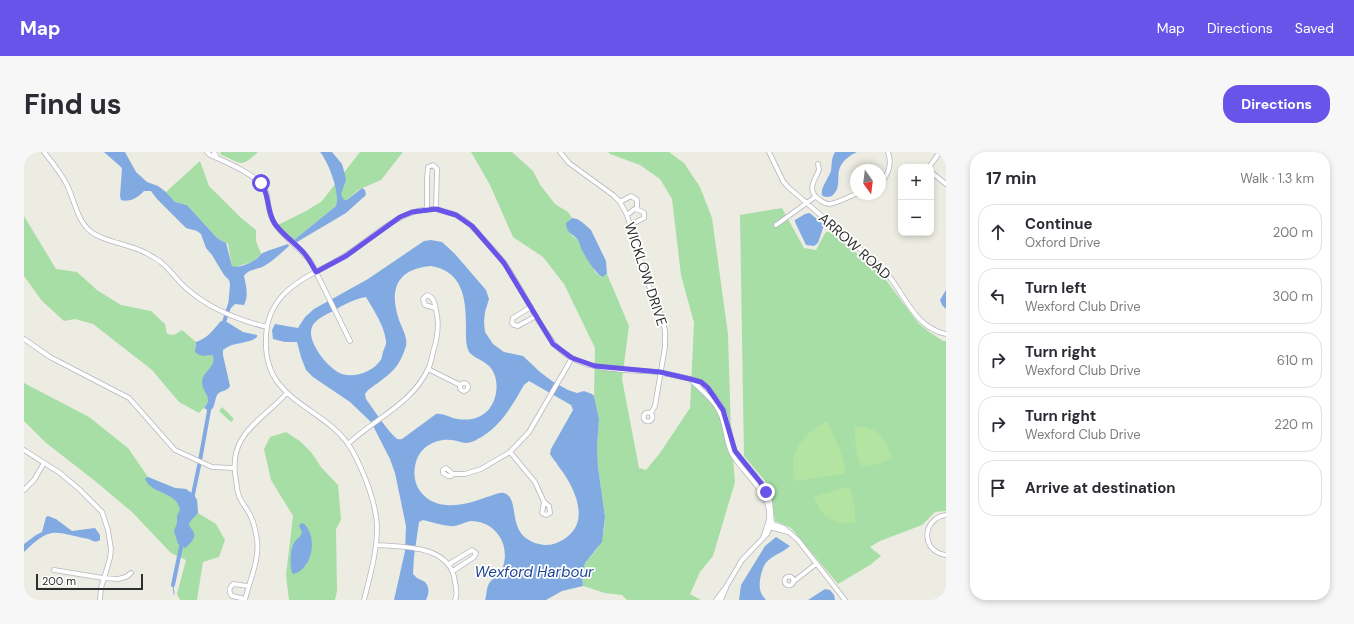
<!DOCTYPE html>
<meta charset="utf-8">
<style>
:root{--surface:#fff;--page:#f7f7f7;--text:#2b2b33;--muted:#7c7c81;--line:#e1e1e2;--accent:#6854e8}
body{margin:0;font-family:"DM Sans",sans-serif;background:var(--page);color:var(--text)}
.controls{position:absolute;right:12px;top:12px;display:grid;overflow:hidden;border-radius:8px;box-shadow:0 2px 6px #0003}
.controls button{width:36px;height:36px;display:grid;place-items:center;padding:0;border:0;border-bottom:1px solid var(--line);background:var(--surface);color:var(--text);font:20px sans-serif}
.compass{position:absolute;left:826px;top:12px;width:36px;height:36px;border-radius:50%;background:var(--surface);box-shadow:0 2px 6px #0003;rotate:166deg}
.scale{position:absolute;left:12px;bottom:10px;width:107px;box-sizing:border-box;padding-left:4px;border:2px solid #2e2e2e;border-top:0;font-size:11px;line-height:14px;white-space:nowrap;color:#2e2e2e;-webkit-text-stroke:3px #fff;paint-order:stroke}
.stop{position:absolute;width:12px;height:12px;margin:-9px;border:3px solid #6854e8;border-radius:50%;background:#fff}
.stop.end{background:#6854e8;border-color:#fff;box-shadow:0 1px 4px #0008}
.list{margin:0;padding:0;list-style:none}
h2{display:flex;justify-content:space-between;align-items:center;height:52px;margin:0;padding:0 16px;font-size:17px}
h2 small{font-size:13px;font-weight:400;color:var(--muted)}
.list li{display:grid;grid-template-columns:26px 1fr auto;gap:12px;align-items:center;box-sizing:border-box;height:56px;margin:0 8px 8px;padding:0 8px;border:1px solid var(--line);border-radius:16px}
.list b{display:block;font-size:15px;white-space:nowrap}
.list p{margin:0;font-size:13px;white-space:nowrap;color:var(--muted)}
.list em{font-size:13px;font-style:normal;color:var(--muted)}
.icon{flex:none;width:22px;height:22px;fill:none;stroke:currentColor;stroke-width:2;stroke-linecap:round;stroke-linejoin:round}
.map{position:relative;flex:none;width:922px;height:448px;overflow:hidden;border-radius:16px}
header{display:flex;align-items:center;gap:24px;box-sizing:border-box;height:56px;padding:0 20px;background:var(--accent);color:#fff}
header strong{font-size:19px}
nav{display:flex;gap:22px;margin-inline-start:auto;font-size:14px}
.intro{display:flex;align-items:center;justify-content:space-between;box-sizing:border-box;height:96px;padding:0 24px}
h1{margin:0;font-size:28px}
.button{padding:10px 18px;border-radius:16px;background:var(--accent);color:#fff;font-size:14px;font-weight:700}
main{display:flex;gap:24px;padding:0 24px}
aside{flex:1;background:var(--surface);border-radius:16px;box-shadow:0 2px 6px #0003}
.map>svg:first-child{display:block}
.green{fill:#a6dea5}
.pitch{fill:#b3e4a2}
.water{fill:#81aae3;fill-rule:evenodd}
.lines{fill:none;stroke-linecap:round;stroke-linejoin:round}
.stream{stroke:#81aae3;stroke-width:1}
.canal{stroke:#81aae3;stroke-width:4}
.street-casing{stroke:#b7b5c0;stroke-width:5.5}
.street{stroke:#fff;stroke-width:4}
.route{stroke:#6854e8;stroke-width:5}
.labels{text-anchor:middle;stroke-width:3.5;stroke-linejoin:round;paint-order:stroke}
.street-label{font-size:14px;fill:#2e2e2e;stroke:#fff}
.water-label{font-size:15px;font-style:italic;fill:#1c4493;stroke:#fff}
</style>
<header>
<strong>Map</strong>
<nav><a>Map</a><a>Directions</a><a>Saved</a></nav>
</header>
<div class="intro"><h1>Find us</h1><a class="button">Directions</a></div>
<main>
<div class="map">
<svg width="922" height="448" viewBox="0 0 922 448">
<rect width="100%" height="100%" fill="#edece2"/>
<path class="green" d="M 196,0 L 234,0 C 216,17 218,11 197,3 Z
M 336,0 L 379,0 L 357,28 L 334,38 L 323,48 L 312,54 L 270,88 L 254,73 L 282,59 L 298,49 Z
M 447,0 L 488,0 L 509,19 L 517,34 L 531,52 L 544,60 L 548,66 L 545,68 L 546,82 L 554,88 L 561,104 L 567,111 L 571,120 L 577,125 L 583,122 L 605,174 L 598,227 L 615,316 L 622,318 L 636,301 L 666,256 L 670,171 L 657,123 L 648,47 L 636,27 L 616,13 L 586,2 L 584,0 L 645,0 L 660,11 L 676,35 L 688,66 L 704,182 L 707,281 L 711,330 L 689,404 L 676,420 L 666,442 L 677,448 L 603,448 L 598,443 L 581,441 L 559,434 L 558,423 L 561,411 L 574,396 L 580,378 L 581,365 L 574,315 L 573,295 L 575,267 L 570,244 L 571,196 L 540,132 L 519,105 L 489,85 L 466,33 Z
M 176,9 L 185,34 L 216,65 L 232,78 L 232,89 L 237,102 L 228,110 L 211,115 L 208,114 L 204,92 L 197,88 L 193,86 L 163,53 L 151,50 L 142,40 Z
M 758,56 L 780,96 L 792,98 L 801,81 L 805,79 L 856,120 L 894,171 L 904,179 L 919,189 L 922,189 L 922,359 L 911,360 L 898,373 L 856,389 L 846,395 L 857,404 L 846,413 L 814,432 L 767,376 L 751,369 L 746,335 L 720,304 L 716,63 Z
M 0,64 L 32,117 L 53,120 L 73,138 L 97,153 L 127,159 L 141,172 L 143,182 L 150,183 L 158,178 L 172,190 L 171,195 L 181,204 L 186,203 L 189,204 C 191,212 185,219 180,224 C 183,242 190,247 175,261 L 155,250 L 128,218 L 69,172 L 51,167 L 40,169 L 18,149 L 0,124 Z
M 0,231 L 65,265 L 104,296 L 124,325 L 151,336 L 162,337 L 170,343 L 173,348 L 174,361 L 192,372 L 201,388 L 195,405 L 179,410 L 173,448 L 156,448 L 153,442 L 162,408 L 147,401 L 108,360 L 71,329 L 21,290 L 0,269 Z
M 198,255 L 210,267 L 207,270 L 195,259 Z
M 262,280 L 276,289 L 287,300 L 297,315 L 314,333 L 317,368 L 312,377 L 313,439 L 311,448 L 265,448 L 262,423 L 269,364 L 247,328 L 240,297 L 246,285 Z"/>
<path class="pitch" d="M 803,269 L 816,298 L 822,317 L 819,322 L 771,329 C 764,299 778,283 803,269 Z
M 831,275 C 853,274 863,286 868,306 L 854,312 L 839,315 C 831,309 831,285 831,275 Z
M 823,335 L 826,337 L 830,354 L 832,370 C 812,375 796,365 790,345 Z"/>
<path class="water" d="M 80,0 L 101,0 L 112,20 L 123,30 L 134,34 L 142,40 L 151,50 L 163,53 L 193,86 L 202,91 L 208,114 C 214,117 227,111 232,107 C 235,105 236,102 239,101 C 247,97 256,95 264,92 L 265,94 C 257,101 249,109 240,114 C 233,118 224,117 220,124 C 222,133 225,144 220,153 L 211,152 L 207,156 L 204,156 L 206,132 L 205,128 L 200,123 L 188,103 L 182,96 L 177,82 L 173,79 L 162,76 L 133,47 L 127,39 L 120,39 C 115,45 105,51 97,48 L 96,44 L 98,16 Z
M 296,0 L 308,0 L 318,12 L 320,19 L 322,28 L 317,42 L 320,48 L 323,48 L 338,36 L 341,38 L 342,43 L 322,61 L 273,90 L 270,88 L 312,54 C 317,42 304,9 296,0 Z
M 811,0 L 833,0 C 802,15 823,31 808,44 C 786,50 806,24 807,19 C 808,12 807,7 811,0 Z
M 785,61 L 787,62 L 800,73 L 794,91 L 790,94 L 782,93 L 781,91 L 771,70 L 771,68 L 781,62 Z
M 548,66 L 553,67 L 558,70 L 567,78 L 582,109 L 583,122 L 578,125 C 572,122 562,106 559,100 C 557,97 556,92 554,88 C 549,81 543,83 542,71 Z
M 407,88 L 418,90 L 431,102 L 462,138 L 465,147 L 461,160 L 460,170 L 461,180 L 469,192 L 480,200 L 499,204 L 516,220 L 528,229 L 544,238 L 553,241 L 560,239 L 568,242 L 570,244 L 575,267 L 573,295 L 574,315 L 581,365 L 578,390 L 561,411 L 558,423 L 559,434 L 538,439 L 522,448 L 461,448 C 463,442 462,435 466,430 C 472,424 478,420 480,411 C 485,389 469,369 447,369 C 440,370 433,375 426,374 C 417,373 408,370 399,368 L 395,370 L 390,405 L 389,422 L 393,426 L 401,430 C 406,436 405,441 402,448 L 370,448 L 381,399 L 382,374 L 371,321 L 366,307 L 347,270 L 326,250 L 289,225 L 282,218 L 277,205 L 273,190 L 261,190 L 249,187 L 248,178 L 251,172 L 274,176 L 281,165 L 290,157 L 344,127 L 400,89 ZM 407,114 C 438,119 442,145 442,173 C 442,181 441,192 445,200 C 450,206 459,208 465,214 C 477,226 474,251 461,261 C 453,268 440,269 429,266 C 423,264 418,261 412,262 L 378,287 C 375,287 374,288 372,286 C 362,277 350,258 342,247 L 341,242 C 344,237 350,234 355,230 C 370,219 376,213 382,194 C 384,186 378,176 375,168 C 365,138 372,117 407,114 ZM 342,145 C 350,159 360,173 362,189 C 363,193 360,196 359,200 C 358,203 358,207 356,209 C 348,220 331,226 318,222 C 305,217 286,194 287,179 C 288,170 296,166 303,162 C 315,156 328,147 342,145 ZM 505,229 L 547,253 L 549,258 L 527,297 L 526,302 C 529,307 532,310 535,315 C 549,333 567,367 543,385 C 535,391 525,395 515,392 C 480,384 498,347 480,341 C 475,340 468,344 463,345 C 442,353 412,361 396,339 C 390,331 389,320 392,310 C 396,295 412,286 427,288 C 432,288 437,291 442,291 C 448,291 454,287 459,284 C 478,272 489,252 500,233 Z
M 922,138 L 922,157 L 918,153 L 916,148 Z
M 197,169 L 203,170 L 219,180 L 233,183 L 233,185 C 224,193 210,189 199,198 L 199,203 L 206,234 C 203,240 196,238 193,243 C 191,247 191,252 189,256 L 185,259 L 180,256 C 190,244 178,242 178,230 C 178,220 192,216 189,204 L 186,203 L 181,204 L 175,203 L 171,200 L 172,190 C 184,186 189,178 197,169 Z
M 124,325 L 151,336 L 162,337 L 170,343 L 173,348 L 174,361 L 165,371 C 165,376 168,376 170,381 C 172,386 165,393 161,396 L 154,392 L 150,379 L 153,371 L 153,364 L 156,358 C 153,339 128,343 121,327 L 122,326 Z
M 24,364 L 32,367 L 48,379 L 71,376 L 76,383 L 76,388 C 71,391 69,389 65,387 C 29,380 28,373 0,400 L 0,392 L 12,383 L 18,380 L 22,365 Z
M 277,371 C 282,372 283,375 285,379 C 292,393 286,417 270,422 L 268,421 C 266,414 266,400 269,393 C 271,387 277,386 278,380 L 275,374 Z
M 752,385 L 766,394 C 750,407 740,403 736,428 C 735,436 736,442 742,448 L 715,448 L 717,433 L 741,394 Z
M 801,437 L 806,438 L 810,443 L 811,448 L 784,448 Z"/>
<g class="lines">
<path class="stream" d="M 149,433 L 150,442"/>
<path class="canal" d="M 199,173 L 206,152
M 168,347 L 175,314 L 186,253
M 149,433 L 158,390"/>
<defs>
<path id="street" d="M 20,0 C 28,10 37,21 43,33 C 50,47 53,68 66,79 C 79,90 106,92 122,101 C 127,104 133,107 138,111 C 147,119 154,129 163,137 C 186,157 214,168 243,175
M 183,0 L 186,3 C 200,9 234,23 241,37 C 246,48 242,59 251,72 C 260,86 276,96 287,110 L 326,189
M 190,0 L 193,6
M 536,0 L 545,11 L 589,43 L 596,50 L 603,63 L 624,132 L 638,165 L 641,179 L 641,195 L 631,254 L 627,261
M 745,0 L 759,29 L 764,35 L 858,116 C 880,138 888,175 922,182
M 794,12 L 795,18 C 790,29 782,39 796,48 C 799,50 801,52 805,52 C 814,51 824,45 832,42
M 905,15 L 916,0
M 907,20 L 922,32
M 856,31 C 865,23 868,11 864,0
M 596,50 L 607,44 L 613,48 L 613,55 L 603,63
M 403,58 L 403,26 L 404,15 L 409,13 L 413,17 L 412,57
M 606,73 L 620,66 L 620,61 L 617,59 L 611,57
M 752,73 L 791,45
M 507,155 L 489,166 L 488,171 L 490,173 L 494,174 L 512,164
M 0,187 L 26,205 L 105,246 L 151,298 L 188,315 L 209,316
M 404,217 L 436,233
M 666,227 C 676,238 688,245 695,259 C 702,271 701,287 707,300 C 718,322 752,343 744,371 C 743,376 740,381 739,386
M436 235a4 4 0 1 1 8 0a4 4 0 1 1-8 0Z
M619.5 265a4.5 4.5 0 1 1 9 0a4.5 4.5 0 1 1-9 0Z
M 324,292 C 350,267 388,252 404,217 C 407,212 408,205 409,200 C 413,189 415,174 413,163 C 411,156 412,146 403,143 L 399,147 L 401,153 L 411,156
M 0,298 L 36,321 L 55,337 L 78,360 L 84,378 L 87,397 L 86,406 L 77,436 L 76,448
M 486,300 L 511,330 L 520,350 L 525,354 L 526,361 L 522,363 L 518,361 L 520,350
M 429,322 L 422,316 L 419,318 L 419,321 L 424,324 L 427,324 L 429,322 L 441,322 L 457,317 L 486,300 L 505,280 L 548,206
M 0,338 L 10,328 L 20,311
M 922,363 C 897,367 897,400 922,403
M 746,371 L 760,376 L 774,388 L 821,448
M 745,375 L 764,380
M 352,393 C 380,395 427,393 431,430 C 432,436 434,442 431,448
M 425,412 L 448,398 L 452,401 L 450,405 L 429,419
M 30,418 L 79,426 L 94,427 L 102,425 L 107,421
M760.5 429a4.5 4.5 0 1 1 9 0a4.5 4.5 0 1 1-9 0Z
M 769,430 L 792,412
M 221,447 L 208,444 C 204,439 205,436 209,432 L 224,434
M 221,448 C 225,430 236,407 233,388 C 232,381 230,371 227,365 C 224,358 219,353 216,346 C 213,341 213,334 212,328 C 203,283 236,270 262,242
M 340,448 C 346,424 353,400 353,376 C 353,352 339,318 328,298 C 302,253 239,252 242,187 C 242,171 248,155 259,143 C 278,123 306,115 328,99 C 351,83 385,51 416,58 C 421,60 427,61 432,63 C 444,69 453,79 461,89 C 468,96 475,104 481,112 C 493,130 503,149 514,168 C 523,182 532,198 548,206 C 571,219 607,218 633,220 C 645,222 659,225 671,228 C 679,232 684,237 690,244 C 694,250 699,255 701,262 C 705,274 706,287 711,299 L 737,331 L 742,339 L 746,348 L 748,371 L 743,382 L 718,408 L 702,435 L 692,448
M 697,448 L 702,436"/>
</defs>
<use href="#street" class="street-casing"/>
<use href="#street" class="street"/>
</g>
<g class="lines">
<path class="route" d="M 237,31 C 246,43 242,59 251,72 C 259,83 271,91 280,101 C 285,107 288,113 292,120 L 322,104 L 376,65 L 388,60 L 412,57 L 432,63 L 448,74 L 480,111 L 529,192 L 548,206 L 571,214 L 636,220 L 666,227 L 677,230 L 684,236 L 699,258 L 711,299 L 737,331 L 742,340"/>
</g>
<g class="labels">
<g class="street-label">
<text transform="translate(831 94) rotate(42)" y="5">ARROW ROAD</text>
<text transform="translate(622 122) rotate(72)" y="5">WICKLOW DRIVE</text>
</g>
<g class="water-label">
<text x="510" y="425">Wexford Harbour</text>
</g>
</g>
</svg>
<div class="controls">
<button>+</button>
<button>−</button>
</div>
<svg class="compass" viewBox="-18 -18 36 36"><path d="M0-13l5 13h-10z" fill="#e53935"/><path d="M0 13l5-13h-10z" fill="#7c7c81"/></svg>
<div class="scale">200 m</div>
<div class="stop" style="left:237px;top:31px"></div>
<div class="stop end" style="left:742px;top:340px"></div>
</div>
<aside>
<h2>17 min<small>Walk · 1.3 km</small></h2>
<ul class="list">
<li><svg class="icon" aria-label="ahead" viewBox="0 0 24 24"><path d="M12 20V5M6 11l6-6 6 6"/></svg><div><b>Continue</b><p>Oxford Drive</p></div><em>200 m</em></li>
<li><svg class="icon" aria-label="left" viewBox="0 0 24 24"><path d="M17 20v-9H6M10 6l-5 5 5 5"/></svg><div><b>Turn left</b><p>Wexford Club Drive</p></div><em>300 m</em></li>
<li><svg class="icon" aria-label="right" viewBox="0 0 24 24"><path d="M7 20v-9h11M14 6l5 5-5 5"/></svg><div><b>Turn right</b><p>Wexford Club Drive</p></div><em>610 m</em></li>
<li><svg class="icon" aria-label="right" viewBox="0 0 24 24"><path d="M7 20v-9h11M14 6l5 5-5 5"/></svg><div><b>Turn right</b><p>Wexford Club Drive</p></div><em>220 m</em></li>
<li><svg class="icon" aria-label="arrive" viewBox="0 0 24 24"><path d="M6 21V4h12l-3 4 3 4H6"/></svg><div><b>Arrive at destination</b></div></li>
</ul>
</aside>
</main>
